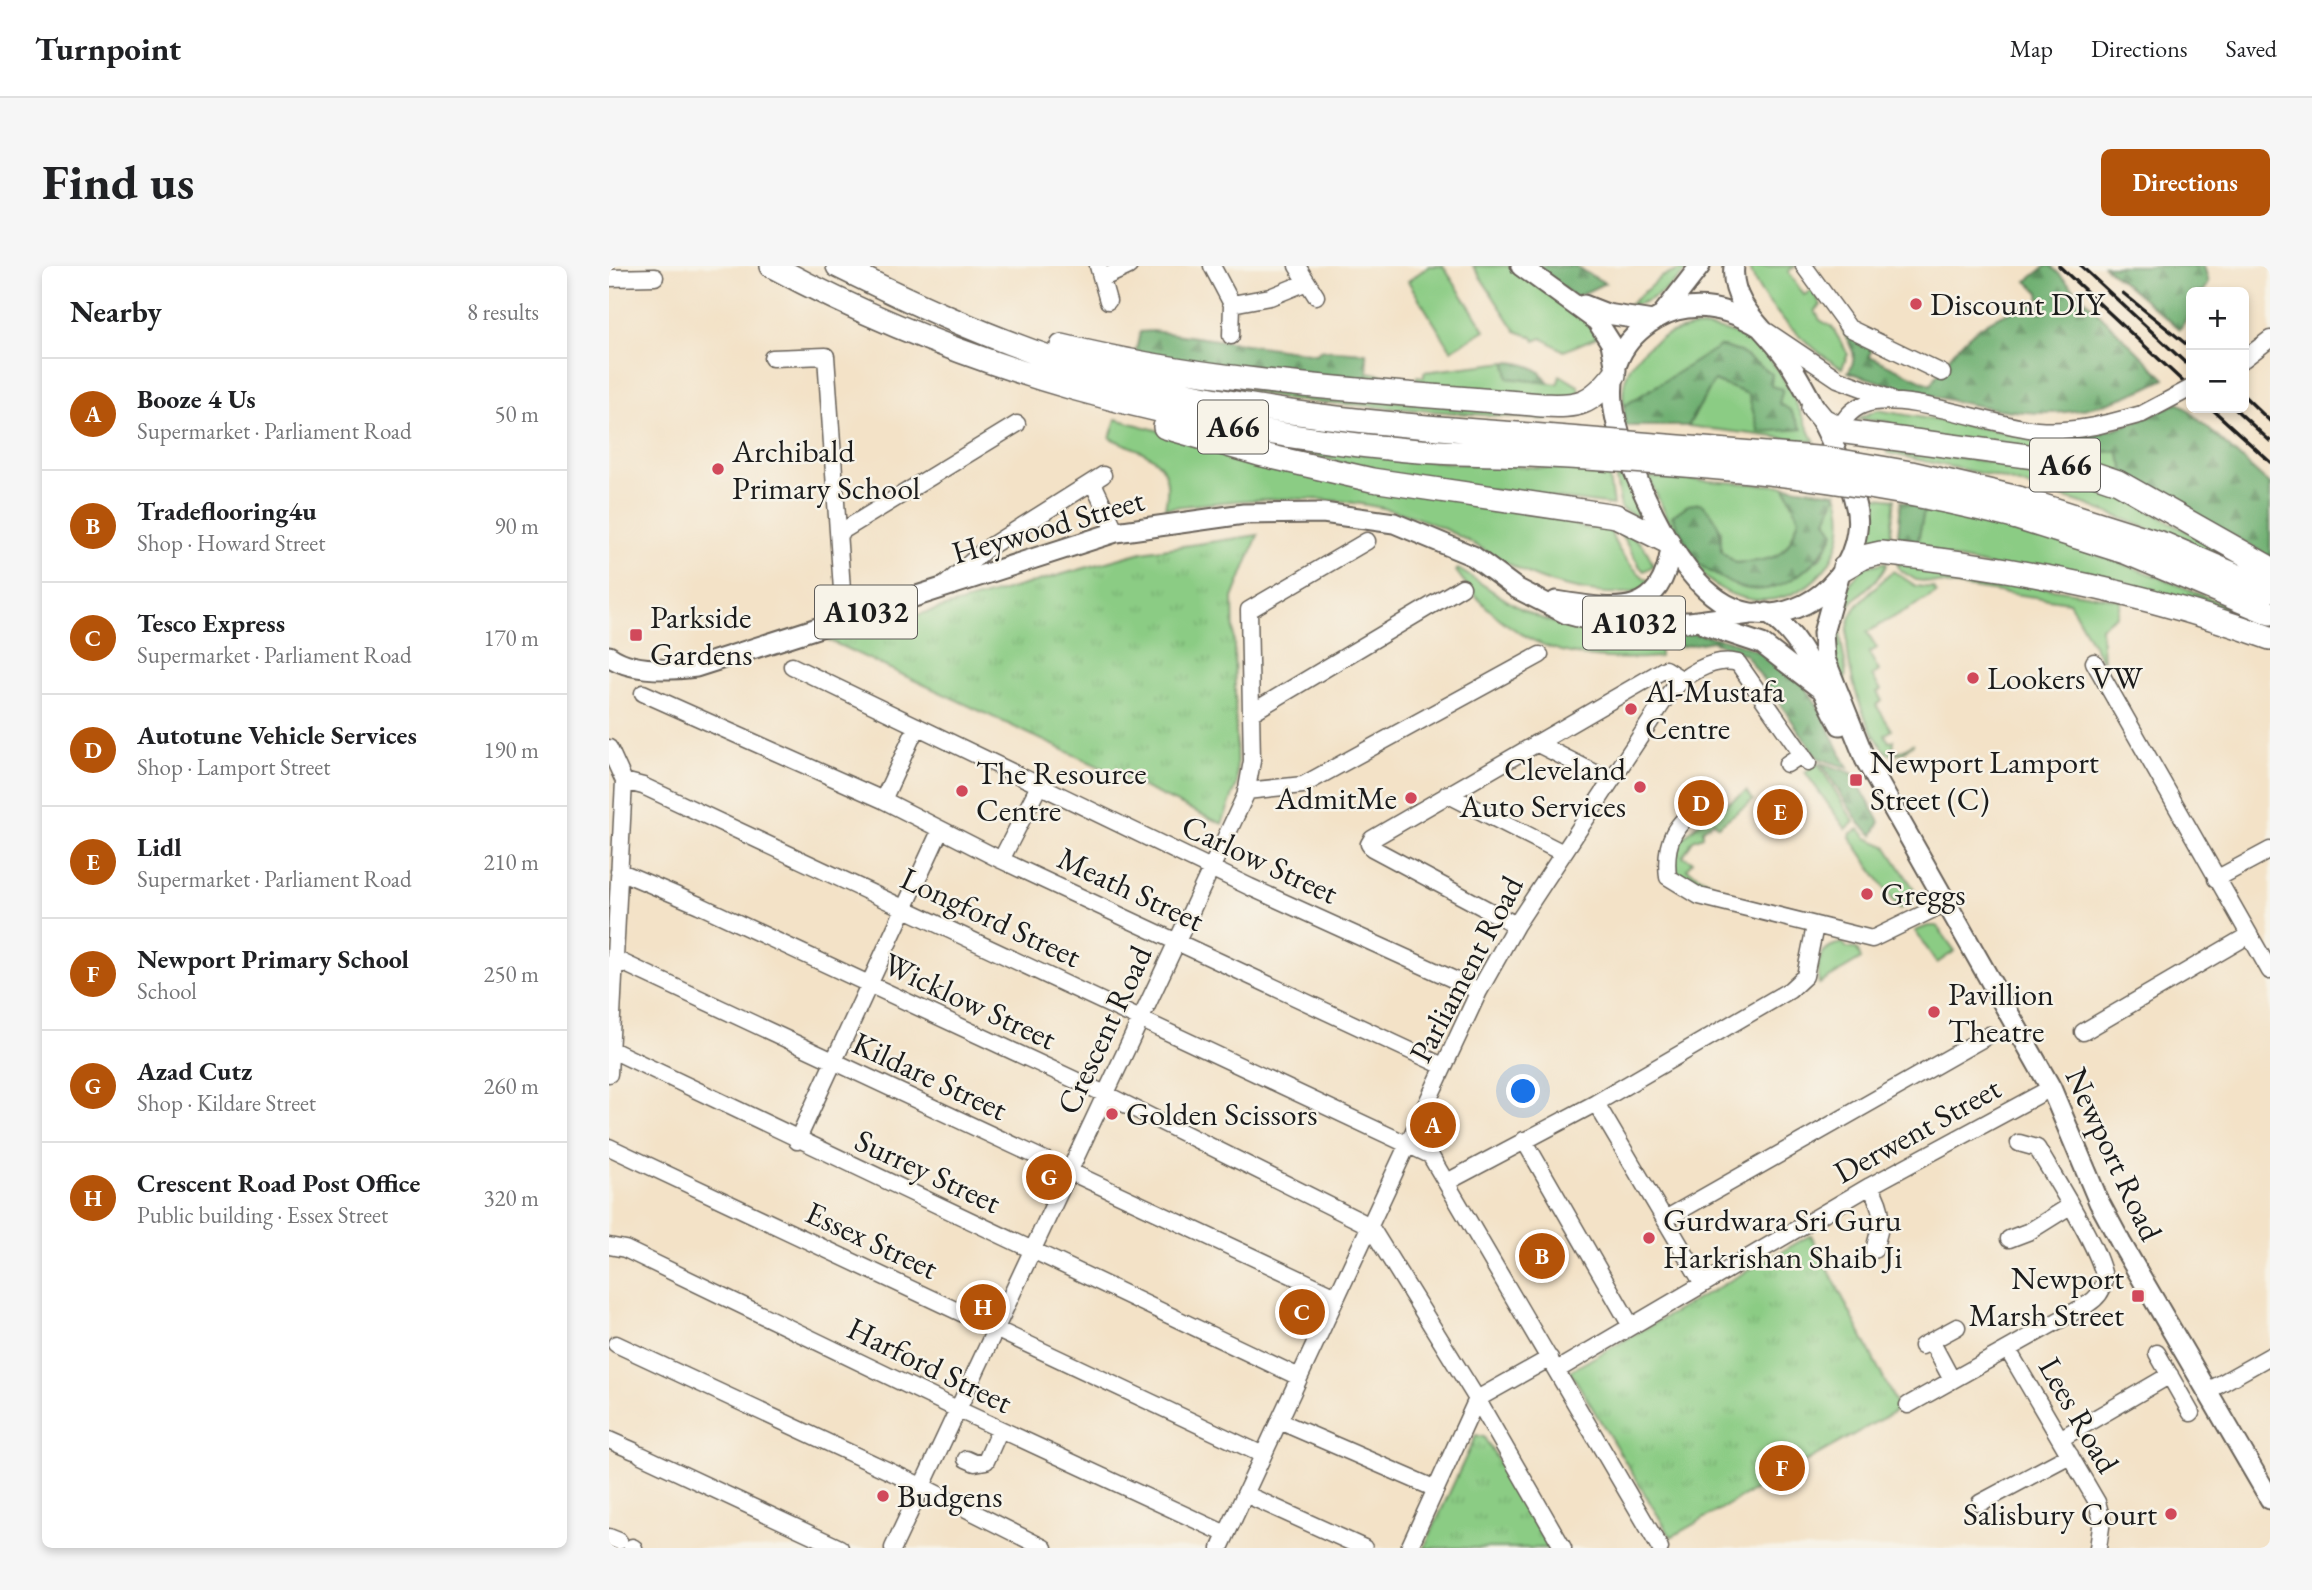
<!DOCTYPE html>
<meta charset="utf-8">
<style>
:root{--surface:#fff;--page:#f6f6f6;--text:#202124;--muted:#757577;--line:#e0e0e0;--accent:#b45309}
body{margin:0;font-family:"EB Garamond",serif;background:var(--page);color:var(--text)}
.controls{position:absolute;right:21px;top:21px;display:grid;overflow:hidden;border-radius:10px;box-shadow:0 4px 10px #0003}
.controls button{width:63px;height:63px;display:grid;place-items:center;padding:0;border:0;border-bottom:2px solid var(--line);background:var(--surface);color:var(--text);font:35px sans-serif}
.you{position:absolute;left:915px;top:826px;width:24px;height:24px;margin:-18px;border:5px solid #fff;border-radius:50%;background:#1a73e8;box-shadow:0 0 0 10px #1a73e833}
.badge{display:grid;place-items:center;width:46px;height:46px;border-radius:50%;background:var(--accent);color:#fff;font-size:23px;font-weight:700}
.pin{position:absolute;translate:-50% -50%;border:4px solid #fff;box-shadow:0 2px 7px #0006}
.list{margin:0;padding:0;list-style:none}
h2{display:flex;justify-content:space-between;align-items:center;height:91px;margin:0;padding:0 28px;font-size:30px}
h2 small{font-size:23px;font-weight:400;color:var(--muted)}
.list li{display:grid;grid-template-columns:46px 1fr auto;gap:21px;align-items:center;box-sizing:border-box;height:112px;padding:0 28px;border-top:2px solid var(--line)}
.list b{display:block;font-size:26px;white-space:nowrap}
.list p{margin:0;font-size:23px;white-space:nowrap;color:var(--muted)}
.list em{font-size:23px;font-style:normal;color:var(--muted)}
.map{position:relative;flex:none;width:1661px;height:1282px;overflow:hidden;border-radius:10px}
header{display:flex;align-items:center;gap:42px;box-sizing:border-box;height:98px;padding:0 35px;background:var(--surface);border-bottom:2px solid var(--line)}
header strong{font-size:33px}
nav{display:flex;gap:38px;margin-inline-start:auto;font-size:24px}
.intro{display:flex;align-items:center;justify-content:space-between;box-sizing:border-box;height:168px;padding:0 42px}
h1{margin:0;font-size:49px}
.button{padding:18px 32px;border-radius:10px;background:var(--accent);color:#fff;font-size:24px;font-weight:700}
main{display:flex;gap:42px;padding:0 42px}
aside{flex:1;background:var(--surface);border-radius:10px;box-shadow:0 4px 10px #0003}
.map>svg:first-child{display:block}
.green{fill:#8bcc84;stroke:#547450;stroke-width:2}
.forest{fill:url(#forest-firs);stroke:#466647;stroke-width:2}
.park{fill:url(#park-tufts);stroke:#547450;stroke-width:2}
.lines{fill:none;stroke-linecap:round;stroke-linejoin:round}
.minor-casing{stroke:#676158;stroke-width:19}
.major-casing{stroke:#676158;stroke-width:23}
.highway-casing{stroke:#676158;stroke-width:26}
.minor{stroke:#fff;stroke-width:16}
.major{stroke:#fff;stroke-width:19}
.highway{stroke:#fff;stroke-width:23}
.rail{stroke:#1c1c1c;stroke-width:3.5}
.minor-bridge-casing{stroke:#676158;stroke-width:19;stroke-linecap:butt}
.highway-bridge-casing{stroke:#676158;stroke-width:26;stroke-linecap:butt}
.minor-bridge{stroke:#fff;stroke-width:16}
.highway-bridge{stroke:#fff;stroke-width:23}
.poi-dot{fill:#d1495b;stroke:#f7f3e8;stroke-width:2.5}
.labels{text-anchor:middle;stroke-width:5;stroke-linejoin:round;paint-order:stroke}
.shield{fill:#f7f3e8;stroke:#5e5c59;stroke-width:2}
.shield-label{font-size:30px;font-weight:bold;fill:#1c1c1c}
.poi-label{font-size:32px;fill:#1c1c1c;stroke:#f7f3e8;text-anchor:start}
.street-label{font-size:32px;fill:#1c1c1c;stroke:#f7f3e8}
</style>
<header>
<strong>Turnpoint</strong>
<nav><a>Map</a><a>Directions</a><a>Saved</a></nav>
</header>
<div class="intro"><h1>Find us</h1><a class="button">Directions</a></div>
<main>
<aside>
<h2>Nearby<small>8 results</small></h2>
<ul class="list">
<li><span class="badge">A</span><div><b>Booze 4 Us</b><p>Supermarket · Parliament Road</p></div><em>50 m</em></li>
<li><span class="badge">B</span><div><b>Tradeflooring4u</b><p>Shop · Howard Street</p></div><em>90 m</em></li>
<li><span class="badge">C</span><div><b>Tesco Express</b><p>Supermarket · Parliament Road</p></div><em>170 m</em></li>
<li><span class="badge">D</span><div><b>Autotune Vehicle Services</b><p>Shop · Lamport Street</p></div><em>190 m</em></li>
<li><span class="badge">E</span><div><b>Lidl</b><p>Supermarket · Parliament Road</p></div><em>210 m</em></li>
<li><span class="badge">F</span><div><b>Newport Primary School</b><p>School</p></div><em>250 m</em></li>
<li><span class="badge">G</span><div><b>Azad Cutz</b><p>Shop · Kildare Street</p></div><em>260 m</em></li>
<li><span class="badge">H</span><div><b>Crescent Road Post Office</b><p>Public building · Essex Street</p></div><em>320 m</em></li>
</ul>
</aside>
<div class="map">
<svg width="1661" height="1282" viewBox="0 0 1661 1282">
<defs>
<pattern id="forest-firs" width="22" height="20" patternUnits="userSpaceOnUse" patternTransform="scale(1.75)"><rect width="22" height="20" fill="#70b072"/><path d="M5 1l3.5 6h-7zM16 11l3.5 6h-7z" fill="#5b8e5d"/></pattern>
<pattern id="park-tufts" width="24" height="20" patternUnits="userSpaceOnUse" patternTransform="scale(1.75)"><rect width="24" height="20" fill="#8bcc84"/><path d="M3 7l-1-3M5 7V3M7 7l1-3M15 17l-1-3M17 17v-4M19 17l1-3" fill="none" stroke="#77af71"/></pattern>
</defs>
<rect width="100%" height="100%" fill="#f7f3e8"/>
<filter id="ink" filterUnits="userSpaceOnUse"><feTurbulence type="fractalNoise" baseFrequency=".0143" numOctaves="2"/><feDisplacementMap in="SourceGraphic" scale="14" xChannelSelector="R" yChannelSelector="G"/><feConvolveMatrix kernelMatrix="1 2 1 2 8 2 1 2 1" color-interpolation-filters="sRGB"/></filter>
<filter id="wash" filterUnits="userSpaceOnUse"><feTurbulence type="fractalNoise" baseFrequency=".00686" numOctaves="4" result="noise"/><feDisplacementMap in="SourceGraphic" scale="28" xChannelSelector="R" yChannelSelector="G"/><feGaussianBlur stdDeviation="1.57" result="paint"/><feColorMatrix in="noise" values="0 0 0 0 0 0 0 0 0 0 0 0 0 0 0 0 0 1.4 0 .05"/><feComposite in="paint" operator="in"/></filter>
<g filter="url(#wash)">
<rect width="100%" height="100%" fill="#f3e2c7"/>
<path class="green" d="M 820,0 L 834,0 L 876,64 L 842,84 L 799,15 Z
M 864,0 L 901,0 L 976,52 L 990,70 L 955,85 L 933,72 L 926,75 L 924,71 L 907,65 Z
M 1081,0 C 1065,19 1045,37 1019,40 L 1052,11 Z
M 1141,0 L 1187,0 L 1179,5 L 1195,29 L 1204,24 L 1212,39 L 1206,45 L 1211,54 L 1223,61 L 1239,88 L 1233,102 C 1205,87 1145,32 1141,0 Z
M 1086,61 C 1163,62 1176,117 1206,176 L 1079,160 L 1105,115 L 1170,137 L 1162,120 L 1162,108 L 1131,86 L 1112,81 L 1015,140 C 1008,95 1047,67 1086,61 Z
M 897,96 L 899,112 L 949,118 L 951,109 L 969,120 L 972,129 L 957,135 L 755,117 L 759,106 L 806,116 L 808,110 L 815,111 L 815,106 Z
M 627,122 L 939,148 L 939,154 L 680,134 Z
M 1268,144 L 1419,170 L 1488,186 L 1509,185 L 1517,209 L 1280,164 L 1280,156 L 1248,153 Z
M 507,153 L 631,187 L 966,253 L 969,260 L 980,263 L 987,258 L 1001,260 C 1003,282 1025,305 1042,317 C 1022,338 955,322 930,312 C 897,299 867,277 835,263 C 745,221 651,232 556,242 C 567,192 539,189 501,172 Z
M 696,181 L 842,197 L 999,205 L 1004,239 L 792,213 L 696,187 Z
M 1278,181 L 1477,210 L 1661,311 L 1479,239 L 1384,210 L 1278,187 Z
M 1006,206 L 1013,206 L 1036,254 L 1012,243 Z
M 1039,211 L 1176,220 L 1190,252 C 1178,293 1166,294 1127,297 L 1112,285 L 1112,266 L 1091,299 L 1185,312 L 1213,290 L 1225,267 L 1217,254 L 1228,227 C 1253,301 1171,364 1106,319 C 1076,298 1055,243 1039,211 Z
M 1259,230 L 1286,233 L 1280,281 L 1258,281 L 1261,262 Z
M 1316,240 C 1435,269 1552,305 1661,361 L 1307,284 Z
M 1009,263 C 1027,272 1038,279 1044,300 L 1035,305 L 1031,301 Z
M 1278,296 C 1273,317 1242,329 1234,350 C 1225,372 1243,401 1234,419 C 1215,370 1218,340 1255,301 Z
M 1288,297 L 1512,334 L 1508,349 L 1492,361 L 1494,397 L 1460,336 L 1307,314 L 1291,304 Z
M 849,303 C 872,316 894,334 918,346 C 960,367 1004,368 1050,367 L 1051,391 C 961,399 900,380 847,305 Z
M 1284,305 L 1307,320 L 1324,322 L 1328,327 L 1258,366 L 1268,382 L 1260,387 L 1270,405 L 1263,410 L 1272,424 L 1268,426 L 1273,435 L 1267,439 L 1283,464 L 1276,469 L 1280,476 L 1285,474 L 1284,485 L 1291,485 L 1305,477 L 1293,487 L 1280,488 C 1254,466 1230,386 1241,353 C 1247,335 1271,318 1284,305 Z
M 1209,497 L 1245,556 L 1237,563 L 1196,506 Z
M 1138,525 L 1144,534 L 1109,560 L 1105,555 L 1094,563 L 1094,570 L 1084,574 L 1074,590 L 1083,595 L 1078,603 L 1122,628 C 1110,625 1095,623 1084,617 C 1027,587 1115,540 1138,525 Z
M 1251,563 L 1258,572 L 1277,580 L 1305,623 L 1302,638 L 1290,643 L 1241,571 L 1242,567 Z
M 1319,660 L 1328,660 L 1346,685 L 1328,697 L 1306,665 Z
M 1234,677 L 1238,682 L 1248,683 L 1252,693 L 1210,718 C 1207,696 1210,680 1234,677 Z"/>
<path class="forest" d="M 922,0 L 965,0 L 996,17 L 967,31 Z
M 1437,0 L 1442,0 L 1556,113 C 1529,127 1500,138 1470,144 C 1408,157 1299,125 1239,106 C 1250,90 1243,82 1234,66 L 1264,81 L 1260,90 L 1322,119 C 1349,72 1377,48 1431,37 L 1430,26 L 1418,15 Z
M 1495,0 L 1595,0 L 1600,17 L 1594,26 L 1582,26 L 1582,45 L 1571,63 Z
M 544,65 L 707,88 L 712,84 L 757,87 L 759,106 L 755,117 L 526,89 L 531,66 Z
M 1111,80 L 1131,86 L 1163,108 L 1162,120 L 1174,123 L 1170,137 L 1181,144 L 1193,163 L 1150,166 L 1139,128 L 1105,115 L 1079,160 L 1015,160 L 1015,140 Z
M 897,96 C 916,97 929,100 940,117 L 899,112 Z
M 1570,136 L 1661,219 L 1661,291 L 1517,209 L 1509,185 L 1488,186 L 1419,170 C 1479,175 1516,163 1570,136 Z
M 1176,220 L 1228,227 L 1217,254 L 1225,267 C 1204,308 1157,342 1112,312 C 1105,308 1095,303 1090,297 C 1079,283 1072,265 1063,250 L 1079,239 L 1091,237 C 1109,251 1112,262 1112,285 L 1127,297 C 1166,294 1178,293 1190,252 Z
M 1292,235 L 1316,240 L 1307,284 L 1288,281 Z
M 1057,366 C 1110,368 1157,379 1195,420 C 1212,439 1226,478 1239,502 L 1209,492 L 1137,389 L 1103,375 L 1065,382 L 1055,371 Z
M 1212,497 L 1243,507 L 1271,556 L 1264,569 L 1251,558 Z"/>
<path class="park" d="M 649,269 L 624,332 L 628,518 L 613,558 L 219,374 L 533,286 Z
M 1202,969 L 1290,1143 L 1062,1271 L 961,1105 Z
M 867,1169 L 875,1171 L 940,1282 L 815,1282 Z"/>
</g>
<g filter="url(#ink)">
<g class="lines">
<defs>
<path id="minor" d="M 489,0 L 499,35
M 603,0 L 623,38 L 661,31 L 698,16
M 688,0 L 707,30
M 1195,0 L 1240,62 L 1333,107
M 0,12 L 46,11
M 494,12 L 520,0
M 1159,66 L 1229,113 L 1280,132
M 622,70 L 623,38
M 163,92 L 217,90 L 235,353
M 1635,93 L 1661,73
M 1227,170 C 1232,157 1240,144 1254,139 C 1293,124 1384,160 1428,164 C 1465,167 1497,158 1533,148
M 484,217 L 507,266
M 230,267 L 408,158
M 336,319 L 377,283 L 494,209
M 1485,396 L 1661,705
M 183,400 L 641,621 L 870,725
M 34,427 L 274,534 L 392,594 L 834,800
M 642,447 L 853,321
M 927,477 L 1002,515
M 0,482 L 15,515 L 0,808
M 1178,498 L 1193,488
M 15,515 L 34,520 L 821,889 L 1051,1282
M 637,525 L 694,519 L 931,389
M 838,528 L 954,587
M 274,534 L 308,460
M 1096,538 C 1065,556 1055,576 1059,611 L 1090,630 L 1263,673 L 1337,637
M 392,594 L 431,518
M 10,605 L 90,639 L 496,828 L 761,960 L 868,1133 L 954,1282
M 1607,613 L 1661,584
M 907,659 L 763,582 L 760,578 L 763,573 L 1056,403 L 1072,413
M 6,693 L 727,1030
M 1474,766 L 1640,669
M 1,783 L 690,1111
M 987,837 L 1094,1018
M 915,874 L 1022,1060
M 188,875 L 331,565
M 0,881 L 654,1189
M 838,916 L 987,837 L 1181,724 L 1196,710 L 1206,660
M 1261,920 C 1277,948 1273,955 1265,984
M 1058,952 L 1380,769
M 1400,973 L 1421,965 L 1461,940
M 0,980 L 16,983 L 350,1144 L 617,1268
M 1322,1075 L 1343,1114
M 7,1078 L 312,1220 L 435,1282
M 1313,1080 L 1348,1061
M 1399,1084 L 1488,1236 L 1493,1254 L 1489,1282
M 1548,1087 L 1582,1147
M 948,1104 L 1261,920 L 1442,822
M 1597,1126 L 1661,1090
M 1299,1139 L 1479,1038 C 1487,1033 1493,1026 1495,1017 C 1499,994 1442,907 1428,882 L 1410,877
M 670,1155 L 827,1223
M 1451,1173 L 1561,1109
M 0,1174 L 25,1185
M 32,1189 L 231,1282
M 357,1193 L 366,1197 L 377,1195 L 391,1163
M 636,1228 L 755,1282
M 1371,1237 L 1461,1189
M 0,1271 L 10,1275
M 23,1281 L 25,1282
M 284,1282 L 637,528 L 643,495 L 640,344 L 758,275
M 611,1282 L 870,725 L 907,659 L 1058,430 C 1073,410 1104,390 1129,397 L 1199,497
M 800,1282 L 868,1133 L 941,1092"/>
<path id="major" d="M 912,0 L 988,55 L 1002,77 L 1007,104
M 1125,0 C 1120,42 1162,66 1181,98 C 1200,128 1239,203 1246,237 C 1250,250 1249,265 1245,279 C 1238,304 1220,326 1196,338 C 1113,378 1066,293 1037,232 C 1010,173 973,98 1047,53 C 1082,32 1119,42 1151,61
M 975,39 L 998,48 L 1044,55
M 1052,50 L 1091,0
M 1230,310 L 1214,367 L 1216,393 L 1256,493 L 1442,822 L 1490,936 L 1512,977 L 1661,1233
M 947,335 C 1005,344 1052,355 1062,282
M 1158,347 C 1198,373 1208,419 1231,459
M 1096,359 L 1153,378 L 1209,421
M 0,390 C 22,406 62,404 87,401 L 507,266 L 635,248 L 714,247 L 785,257 L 864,290 L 907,322 L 958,348 L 988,356 L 1081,356 L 1149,347"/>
<path id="highway" d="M 163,0 C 355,104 571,162 788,183 C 832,188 876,187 920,189
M 229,0 C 300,35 373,69 448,94 C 601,144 762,158 922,169
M 453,80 C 610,119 773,125 933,139 C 970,141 982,138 1005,109
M 1204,142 L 1214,154 L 1237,166 L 1426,191 L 1468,202 L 1509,216 L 1661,302
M 556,161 L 650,188 L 763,214 L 1007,250 L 1059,276
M 1409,232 L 1557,279 L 1661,324
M 1405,251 L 1516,286 L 1661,347
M 1235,302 L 1254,291 L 1272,287 C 1405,301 1536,326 1661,372"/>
</defs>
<use href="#minor" class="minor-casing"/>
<use href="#major" class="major-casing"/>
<use href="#highway" class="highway-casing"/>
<use href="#minor" class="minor"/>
<use href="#major" class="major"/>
<use href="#highway" class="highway"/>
<path class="rail" d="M 1450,0 L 1582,123
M 1472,0 L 1582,102
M 1514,27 L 1582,82
M 1635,130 L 1661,155
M 1602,142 L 1661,196
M 1625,142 L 1661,175"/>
<defs>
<path id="minor-bridge" d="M 1533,148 L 1582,122"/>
<path id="highway-bridge" d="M 922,169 L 1220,193 L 1302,207 L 1409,232
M 920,189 C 1084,197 1245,210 1405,251"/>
</defs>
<use href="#minor-bridge" class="minor-bridge-casing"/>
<use href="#highway-bridge" class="highway-bridge-casing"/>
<use href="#minor-bridge" class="minor-bridge"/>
<use href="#highway-bridge" class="highway-bridge"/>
</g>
</g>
<g class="poi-dot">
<circle cx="1307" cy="38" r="7"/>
<circle cx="109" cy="203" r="7"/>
<rect x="20" y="362" width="14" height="14" rx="3.5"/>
<circle cx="1364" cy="412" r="7"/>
<circle cx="1022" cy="443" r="7"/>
<rect x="1240" y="507" width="14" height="14" rx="3.5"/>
<circle cx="1031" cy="521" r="7"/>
<circle cx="353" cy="525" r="7"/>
<circle cx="802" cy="532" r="7"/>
<circle cx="1258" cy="628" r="7"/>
<circle cx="1325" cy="746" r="7"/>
<circle cx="503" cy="848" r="7"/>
<circle cx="1040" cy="972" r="7"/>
<rect x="1522" y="1023" width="14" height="14" rx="3.5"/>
<circle cx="274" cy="1230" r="7"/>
<circle cx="1562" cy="1248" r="7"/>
</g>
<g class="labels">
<g class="shield">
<rect x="589" y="134.5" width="70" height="53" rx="5"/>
<rect x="1421" y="172.5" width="70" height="53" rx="5"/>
<rect x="206" y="319.5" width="102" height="53" rx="5"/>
<rect x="974" y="330.5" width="102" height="53" rx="5"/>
</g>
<g class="shield-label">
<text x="624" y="171">A66</text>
<text x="1456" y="209">A66</text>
<text x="257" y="356">A1032</text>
<text x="1025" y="367">A1032</text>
</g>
<g class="poi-label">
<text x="1321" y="49">Discount DIY</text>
<text x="123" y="196">Archibald<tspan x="123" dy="37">Primary School</tspan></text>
<text x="41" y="362">Parkside<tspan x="41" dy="37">Gardens</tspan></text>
<text x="1378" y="423">Lookers VW</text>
<text x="1036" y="436">Al-Mustafa<tspan x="1036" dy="37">Centre</tspan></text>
<text x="1261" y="507">Newport Lamport<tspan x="1261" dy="37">Street (C)</tspan></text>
<text x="1017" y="514" text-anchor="end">Cleveland<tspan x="1017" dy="37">Auto Services</tspan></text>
<text x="367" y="518">The Resource<tspan x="367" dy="37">Centre</tspan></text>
<text x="788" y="543" text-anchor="end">AdmitMe</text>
<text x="1272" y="639">Greggs</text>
<text x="1339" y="739">Pavillion<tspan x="1339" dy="37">Theatre</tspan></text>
<text x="517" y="859">Golden Scissors</text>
<text x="1054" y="965">Gurdwara Sri Guru<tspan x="1054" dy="37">Harkrishan Shaib Ji</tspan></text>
<text x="1515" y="1023" text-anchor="end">Newport<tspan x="1515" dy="37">Marsh Street</tspan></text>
<text x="288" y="1241">Budgens</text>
<text x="1548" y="1259" text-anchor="end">Salisbury Court</text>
</g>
<g class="street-label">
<text transform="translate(439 260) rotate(-16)" y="11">Heywood Street</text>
<text transform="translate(651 593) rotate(25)" y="11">Carlow Street</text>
<text transform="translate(522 623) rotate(25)" y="11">Meath Street</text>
<text transform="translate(382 651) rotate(25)" y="11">Longford Street</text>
<text transform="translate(857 703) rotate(-62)" y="11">Parliament Road</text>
<text transform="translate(361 735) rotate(25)" y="11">Wicklow Street</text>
<text transform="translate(495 764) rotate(-65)" y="11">Crescent Road</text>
<text transform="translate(321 810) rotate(25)" y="11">Kildare Street</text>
<text transform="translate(1308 864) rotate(-29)" y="11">Derwent Street</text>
<text transform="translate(1505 888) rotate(65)" y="11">Newport Road</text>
<text transform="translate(319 905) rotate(25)" y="11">Surrey Street</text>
<text transform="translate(263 974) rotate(25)" y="11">Essex Street</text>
<text transform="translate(321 1099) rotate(26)" y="11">Harford Street</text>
<text transform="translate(1470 1149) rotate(60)" y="11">Lees Road</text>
</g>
</g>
</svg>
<div class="controls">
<button>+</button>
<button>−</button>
</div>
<div class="you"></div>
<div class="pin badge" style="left:824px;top:859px">A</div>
<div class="pin badge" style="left:933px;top:990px">B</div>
<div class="pin badge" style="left:693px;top:1046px">C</div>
<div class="pin badge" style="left:1092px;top:537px">D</div>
<div class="pin badge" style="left:1171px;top:546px">E</div>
<div class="pin badge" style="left:1173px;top:1202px">F</div>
<div class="pin badge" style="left:440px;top:911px">G</div>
<div class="pin badge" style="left:374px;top:1041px">H</div>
</div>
</main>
